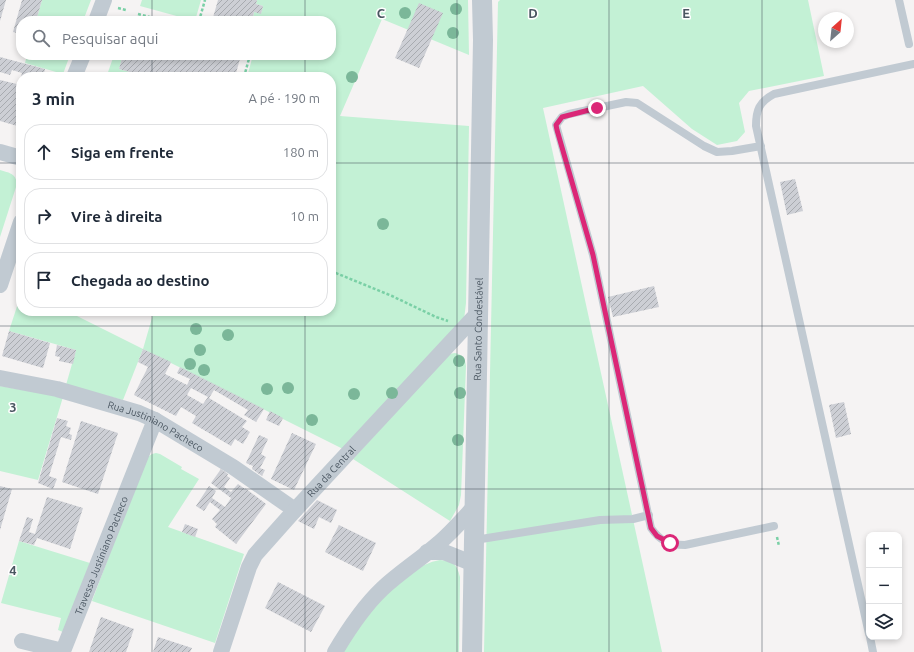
<!DOCTYPE html>
<html lang="pt">
<meta charset="utf-8">
<style>
:root{--surface:#fff;--page:#f2f2f3;--text:#1f2937;--muted:#747a83;--line:#e0e1e3}
body{margin:0;font-family:Ubuntu,sans-serif;background:var(--page);color:var(--text)}
.controls{position:absolute;right:12px;bottom:12px;display:grid;overflow:hidden;border-radius:8px;box-shadow:0 2px 6px #0003}
.controls button{width:36px;height:36px;display:grid;place-items:center;padding:0;border:0;border-bottom:1px solid var(--line);background:var(--surface);color:var(--text);font:20px sans-serif}
.compass{position:absolute;left:818px;top:12px;width:36px;height:36px;border-radius:50%;background:var(--surface);box-shadow:0 2px 6px #0003;rotate:27deg}
.stop{position:absolute;width:12px;height:12px;margin:-9px;border:3px solid #db2777;border-radius:50%;background:#fff}
.stop.end{background:#db2777;border-color:#fff;box-shadow:0 1px 4px #0008}
.list{margin:0;padding:0;list-style:none}
h2{display:flex;justify-content:space-between;align-items:center;height:52px;margin:0;padding:0 16px;font-size:17px}
h2 small{font-size:13px;font-weight:400;color:var(--muted)}
.list li{display:grid;grid-template-columns:26px 1fr auto;gap:12px;align-items:center;box-sizing:border-box;height:56px;margin:0 8px 8px;padding:0 8px;border:1px solid var(--line);border-radius:16px}
.list b{display:block;font-size:15px;white-space:nowrap}
.list em{font-size:13px;font-style:normal;color:var(--muted)}
.icon{flex:none;width:22px;height:22px;fill:none;stroke:currentColor;stroke-width:2;stroke-linecap:round;stroke-linejoin:round}
.map{position:relative;flex:none;width:914px;height:652px;overflow:hidden}
.search{position:absolute;background:var(--surface);box-shadow:0 2px 6px #0003;left:16px;top:16px;width:320px;height:44px;display:flex;align-items:center;gap:10px;box-sizing:border-box;padding:0 14px;border-radius:16px;color:var(--muted);font-size:15px}
.panel{position:absolute;background:var(--surface);box-shadow:0 2px 6px #0003;left:16px;top:72px;width:320px;height:244px;border-radius:16px}
.map>svg:first-child{display:block}
.grass{fill:#c3f1d5}
.building{fill:url(#building-hatch);fill-rule:evenodd}
.lines{fill:none;stroke-linecap:round;stroke-linejoin:round}
.path{stroke:#7ad0a6;stroke-width:2.5;stroke-dasharray:3 2;stroke-linecap:butt}
.service{stroke:#c1cad2;stroke-width:8}
.minor{stroke:#c1cad2;stroke-width:16}
.tertiary{stroke:#c1cad2;stroke-width:20}
.tree{fill:#7bb799}
.route{stroke:#db2777;stroke-width:5}
.grid{fill:none;stroke:#4a5661;stroke-width:1;stroke-opacity:0.55}
.labels{text-anchor:middle;stroke-width:3;stroke-linejoin:round;paint-order:stroke}
.street-label{font-size:10px;fill:#4a5661;stroke:#fff}
.grid-label{font-size:13px;text-anchor:middle;font-weight:bold;fill:#4a5661;stroke:#fff;stroke-width:3;stroke-linejoin:round;paint-order:stroke}
</style>
<div class="map">
<svg width="914" height="652" viewBox="0 0 914 652">
<defs>
<pattern id="building-hatch" width="6" height="6" patternUnits="userSpaceOnUse"><rect width="6" height="6" fill="#cdcfd5"/><path d="M-1 1l2-2M0 6l6-6M5 7l2-2" fill="none" stroke="#a8abb0"/></pattern>
</defs>
<rect width="100%" height="100%" fill="#f5f3f3"/>
<path class="grass" d="M 42,0 L 91,0 L 83,21 L 36,21 Z
M 142,0 L 201,0 L 195,21 L 140,6 Z
M 257,0 L 468,0 L 469,55 L 382,19 L 340,116 L 469,126 L 466,303 L 464,320 L 343,449 L 143,349 L 123,400 L 66,385 L 76,350 L 9,331 L 21,294 L 21,311 L 67,311 L 143,349 L 154,311 L 331,311 L 331,77 L 247,77 L 253,55 L 272,60 L 275,55 L 331,55 L 331,21 L 252,21 L 254,12 L 261,13 L 263,6 L 256,4 Z
M 500,0 L 808,0 L 824,76 L 749,91 L 739,103 L 745,132 L 737,141 L 717,145 L 692,129 L 643,86 L 543,108 L 662,652 L 484,652 L 498,2 Z
M 27,55 L 70,55 L 63,74 L 25,63 Z
M 114,55 L 123,55 L 119,69 L 147,77 L 113,77 L 107,75 Z
M 0,170 C 9,173 16,173 17,184 L 0,237 Z
M 455,353 C 463,355 465,358 466,366 L 461,495 L 459,505 L 450,521 L 353,459 L 449,354 Z
M 0,386 L 63,397 L 38,480 L 0,471 Z
M 156,453 L 160,454 L 182,467 L 181,469 L 199,479 L 168,527 L 244,554 L 215,643 L 92,601 L 146,458 L 152,454 Z
M 19,541 L 90,563 L 63,632 L 58,630 L 61,618 L 1,603 Z
M 440,560 C 453,561 457,564 460,577 L 459,652 L 341,652 C 364,621 399,567 440,560 Z"/>
<path class="building" d="M 0,0 L 6,0 L 0,21 Z
M 22,0 L 42,0 L 36,21 L 21,21 L 21,34 L 13,32 Z
M 218,0 L 257,0 L 256,4 L 263,6 L 261,14 L 254,12 L 252,21 L 212,21 Z
M 419,3 L 443,13 L 419,68 L 395,58 Z
M 123,55 L 241,55 L 235,77 L 147,77 L 119,69 Z
M 0,57 L 45,69 L 43,77 L 21,77 L 22,73 L 12,70 L 10,75 L 0,72 Z
M 0,80 L 21,85 L 21,127 L 0,121 Z
M 795,179 L 803,211 L 787,215 L 780,182 Z
M 654,286 L 659,307 L 613,317 L 608,297 Z
M 9,331 L 50,343 L 43,368 L 2,356 Z
M 57,345 L 76,350 L 73,364 L 59,361 L 60,357 L 55,356 Z
M 143,349 L 171,362 L 165,374 L 187,385 L 190,379 L 177,373 L 180,367 L 264,409 L 256,422 L 244,415 L 248,410 L 214,390 L 209,398 L 247,421 L 242,427 L 250,432 L 243,444 L 235,439 L 231,446 L 192,423 L 196,416 L 181,407 L 176,416 L 134,395 L 148,367 L 138,362 ZM 191,388 L 208,397 L 203,404 L 187,395 Z
M 844,402 L 851,434 L 836,438 L 829,405 Z
M 270,411 L 283,418 L 279,426 L 266,420 Z
M 57,418 L 68,421 L 66,426 L 71,428 L 69,434 L 72,435 L 71,440 L 61,437 L 49,476 L 57,479 L 53,489 L 38,483 Z
M 81,421 L 118,433 L 98,494 L 62,482 Z
M 292,433 L 316,444 L 294,490 L 271,479 Z
M 259,435 L 268,439 L 261,454 L 266,457 L 260,468 L 265,470 L 262,476 L 252,469 L 253,466 L 246,463 Z
M 221,469 L 228,474 L 227,476 L 230,478 L 224,487 L 231,492 L 238,484 L 245,489 L 245,488 L 266,504 L 236,544 L 215,527 L 217,524 L 212,519 L 220,510 L 210,502 L 204,511 L 196,506 L 209,486 L 216,491 L 212,498 L 225,507 L 231,498 L 211,483 Z
M 0,486 L 12,489 L 0,530 Z
M 47,497 L 83,508 L 70,549 L 37,538 L 34,545 L 19,541 L 27,517 L 33,519 L 29,532 L 35,534 Z
M 317,500 L 337,510 L 331,523 L 319,517 L 314,529 L 298,521 Z
M 185,524 L 198,529 L 195,537 L 182,532 Z
M 339,525 L 376,543 L 363,571 L 325,552 Z
M 278,582 L 325,606 L 311,632 L 265,608 Z
M 101,617 L 134,629 L 126,652 L 89,652 Z
M 158,637 L 192,648 L 190,652 L 153,652 Z"/>
<g class="lines">
<path class="path" d="M 118,8 L 126,10
M 138,14 L 165,21
M 199,21 L 205,0
M 244,77 L 250,55
M 331,271 L 392,296 L 436,317 L 448,321
M 777,537 L 779,546"/>
<path class="service" d="M 899,0 L 909,44
M 761,146 L 732,151 L 717,152 L 704,146 L 637,103 L 626,102 L 569,114 L 562,117 L 556,125 L 593,255 L 651,528 C 660,541 669,545 685,545 L 774,526
M 475,540 L 600,520 L 633,519 L 649,515
M 869,634 L 756,126 C 756,110 759,102 774,94 L 914,64
M 870,637 L 873,652"/>
<g class="minor">
<path d="M 96,21 L 104,0"/>
<path d="M 74,77 L 83,55"/>
<path d="M 0,152 L 21,158"/>
<path d="M 0,285 L 21,222"/>
<path id="s1" d="M 0,378 L 57,389 L 139,413 L 155,420 L 233,467 L 295,510"/>
<path d="M 427,552 L 444,552 L 474,564"/>
<path id="s2" d="M 22,641 L 63,651 L 155,420"/>
<path id="s3" d="M 221,652 L 249,567 L 255,555 L 295,510 L 479,312"/>
<path d="M 335,652 C 348,630 363,607 382,589 C 400,572 421,559 439,543 C 452,532 463,519 475,506"/>
</g>
<path class="tertiary" id="s4" d="M 472,652 L 483,40 L 482,0"/>
</g>
<g class="tree">
<circle cx="456" cy="9" r="6"/>
<circle cx="405" cy="13" r="6"/>
<circle cx="453" cy="33" r="6"/>
<circle cx="352" cy="77" r="6"/>
<circle cx="383" cy="224" r="6"/>
<circle cx="196" cy="329" r="6"/>
<circle cx="228" cy="335" r="6"/>
<circle cx="200" cy="350" r="6"/>
<circle cx="459" cy="361" r="6"/>
<circle cx="190" cy="364" r="6"/>
<circle cx="204" cy="370" r="6"/>
<circle cx="288" cy="388" r="6"/>
<circle cx="267" cy="389" r="6"/>
<circle cx="392" cy="393" r="6"/>
<circle cx="460" cy="393" r="6"/>
<circle cx="354" cy="394" r="6"/>
<circle cx="312" cy="420" r="6"/>
<circle cx="458" cy="440" r="6"/>
</g>
<g class="lines">
<path class="route" d="M 597,108 L 562,117 L 556,125 L 557,130 L 593,255 L 651,528 L 657,536 L 670,543"/>
</g>
<path class="grid" d="M 152,0 L 152,21M 305,0 L 305,21M 457,0 L 457,652M 609,0 L 609,652M 762,0 L 762,652M 152,55 L 152,77M 305,55 L 305,77M 0,163 L 21,163M 331,163 L 914,163M 152,311 L 152,652M 305,311 L 305,652M 0,326 L 914,326M 0,489 L 914,489"/>
<g class="labels">
<g class="street-label">
<text dy="4" stroke="none"><textPath href="#s4" startOffset="323">Rua Santo Condestável</textPath></text>
<text dy="4" stroke="none"><textPath href="#s1" startOffset="164">Rua Justiniano Pacheco</textPath></text>
<text dy="4" stroke="none"><textPath href="#s3" startOffset="216">Rua da Central</textPath></text>
<text dy="4" stroke="none"><textPath href="#s2" startOffset="145">Travessa Justiniano Pacheco</textPath></text>
</g>
</g>
<g class="grid-label">
<text x="381" y="18">C</text>
<text x="533" y="18">D</text>
<text x="686" y="18">E</text>
<text x="13" y="412">3</text>
<text x="13" y="575">4</text>
</g>
</svg>
<div class="controls">
<button>+</button>
<button>−</button>
<button><svg class="icon" aria-label="layers" viewBox="0 0 24 24"><path d="M12 4l9 5-9 5-9-5zM3 14l9 5 9-5"/></svg></button>
</div>
<svg class="compass" viewBox="-18 -18 36 36"><path d="M0-13l5 13h-10z" fill="#e53935"/><path d="M0 13l5-13h-10z" fill="#747a83"/></svg>
<div class="stop" style="left:670px;top:543px"></div>
<div class="stop end" style="left:597px;top:108px"></div>
<div class="search"><svg class="icon" aria-label="search" viewBox="0 0 24 24"><circle cx="10" cy="10" r="6"/><path d="M15 15l6 6"/></svg>Pesquisar aqui</div>
<section class="panel">
<h2>3 min<small>A pé · 190 m</small></h2>
<ul class="list">
<li><svg class="icon" aria-label="ahead" viewBox="0 0 24 24"><path d="M12 20V5M6 11l6-6 6 6"/></svg><div><b>Siga em frente</b></div><em>180 m</em></li>
<li><svg class="icon" aria-label="right" viewBox="0 0 24 24"><path d="M7 20v-9h11M14 6l5 5-5 5"/></svg><div><b>Vire à direita</b></div><em>10 m</em></li>
<li><svg class="icon" aria-label="arrive" viewBox="0 0 24 24"><path d="M6 21V4h12l-3 4 3 4H6"/></svg><div><b>Chegada ao destino</b></div></li>
</ul>
</section>
</div>
